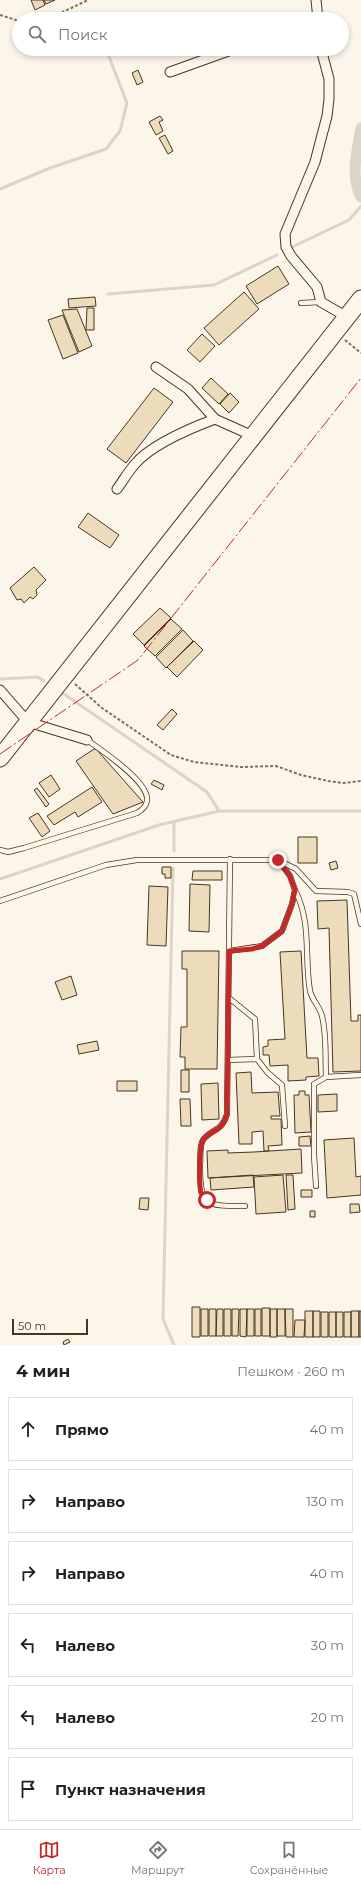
<!DOCTYPE html>
<html lang="ru">
<meta charset="utf-8">
<style>
:root{--surface:#fff;--page:#f2f2f2;--text:#222;--muted:#767676;--line:#e0e0e0;--accent:#c62828}
body{margin:0;font-family:Montserrat,sans-serif;background:var(--page);color:var(--text)}
.scale{position:absolute;left:12px;bottom:10px;width:76px;box-sizing:border-box;padding-left:4px;border:2px solid #4a3520;border-top:0;font-size:11px;line-height:14px;white-space:nowrap;color:#4a3520;-webkit-text-stroke:3px #fbf6e9;paint-order:stroke}
.stop{position:absolute;width:12px;height:12px;margin:-9px;border:3px solid #c62828;border-radius:50%;background:#fff}
.stop.end{background:#c62828;border-color:#fff;box-shadow:0 1px 4px #0008}
.list{margin:0;padding:0;list-style:none}
h2{display:flex;justify-content:space-between;align-items:center;height:52px;margin:0;padding:0 16px;font-size:17px}
h2 small{font-size:13px;font-weight:400;color:var(--muted)}
.list li{display:grid;grid-template-columns:26px 1fr auto;gap:12px;align-items:center;box-sizing:border-box;height:64px;margin:0 8px 8px;padding:0 8px;border:1px solid var(--line);border-radius:0px}
.list b{display:block;font-size:15px;white-space:nowrap}
.list em{font-size:13px;font-style:normal;color:var(--muted)}
.icon{flex:none;width:22px;height:22px;fill:none;stroke:currentColor;stroke-width:2;stroke-linecap:round;stroke-linejoin:round}
.map{position:relative;flex:none;width:361px;height:1345px;overflow:hidden}
.search{position:absolute;background:var(--surface);box-shadow:0 2px 6px #0003;left:12px;right:12px;top:12px;height:44px;display:flex;align-items:center;gap:10px;box-sizing:border-box;padding:0 14px;border-radius:22px;color:var(--muted);font-size:15px}
.sheet{height:484px;background:var(--surface)}
nav{display:flex;justify-content:space-around;align-items:center;box-sizing:border-box;height:56px;border-top:1px solid var(--line);background:var(--surface);font-size:11px;color:var(--muted)}
nav a{display:grid;justify-items:center;gap:2px}
nav .on{color:var(--accent)}
.map>svg:first-child{display:block}
.lines{fill:none;stroke-linecap:round;stroke-linejoin:round}
.stream{stroke:#dcd4c6;stroke-width:3}
.canal{stroke:#dcd4c6;stroke-width:11}
.building{fill:#ecdcbc;stroke:#4a3520}
.lane-casing{stroke:#4a3520;stroke-width:6}
.street-casing{stroke:#4a3520;stroke-width:11}
.highway-casing{stroke:#4a3520;stroke-width:19}
.path{stroke:#7f6f5c;stroke-width:2;stroke-dasharray:3 2;stroke-linecap:butt}
.lane{stroke:#fbf6e9;stroke-width:4.5}
.street{stroke:#fbf6e9;stroke-width:9}
.highway{stroke:#fbf6e9;stroke-width:17}
.power{stroke:#c62828;stroke-width:1;stroke-dasharray:14 3 2 3;stroke-linecap:butt}
.route{stroke:#c62828;stroke-width:5}
</style>
<div class="map">
<svg width="361" height="1345" viewBox="0 0 361 1345">
<rect width="100%" height="100%" fill="#fbf6e9"/>
<g class="lines">
<path class="stream" d="M 93,17 L 94,19
M 0,189 L 50,168 L 106,149 L 120,131 L 127,103 L 106,49
M 290,248 L 349,220 L 361,206
M 108,294 L 214,285 L 277,255
M 0,679 L 38,677 L 44,681
M 61,692 L 207,792 L 219,811
M 174,851 L 174,822
M 173,868 L 163,1319 L 174,1345
M 0,879 L 159,825 L 219,811 L 361,811"/>
<path class="canal" d="M 361,128 C 357,151 350,177 361,197"/>
</g>
<path class="building" d="M 31,0 L 43,0 L 45,5 L 35,10 Z
M 44,0 L 55,0 L 46,4 Z
M 138,70 L 143,82 L 137,85 L 132,73 Z
M 160,116 L 163,120 L 159,122 L 163,131 L 156,135 L 149,122 Z
M 165,135 L 173,151 L 168,154 L 159,138 Z
M 278,266 L 289,284 L 257,304 L 246,286 Z
M 244,292 L 259,309 L 219,345 L 204,328 Z
M 95,297 L 96,306 L 69,308 L 68,299 Z
M 87,308 L 94,308 L 94,330 L 86,330 Z
M 77,309 L 92,346 L 79,352 L 62,310 Z
M 63,315 L 78,353 L 63,359 L 48,320 Z
M 202,334 L 215,346 L 200,362 L 187,350 Z
M 211,378 L 228,394 L 219,404 L 202,388 Z
M 154,388 L 173,402 L 126,463 L 107,449 Z
M 230,393 L 239,402 L 229,413 L 220,404 Z
M 88,513 L 119,535 L 110,548 L 78,527 Z
M 34,567 L 46,580 L 36,590 L 37,595 L 33,599 L 30,597 L 24,603 L 21,599 L 17,600 L 10,588 Z
M 160,608 L 171,618 L 144,645 L 133,634 Z
M 171,619 L 182,629 L 155,656 L 144,646 Z
M 183,630 L 193,641 L 166,668 L 156,657 Z
M 194,641 L 203,650 L 177,677 L 167,667 Z
M 172,709 L 177,714 L 163,730 L 157,725 Z
M 94,749 L 96,749 L 143,802 L 113,814 L 76,761 Z
M 51,775 L 60,789 L 49,797 L 39,783 Z
M 154,780 L 164,785 L 162,790 L 151,784 Z
M 92,787 L 102,802 L 78,817 L 75,812 L 54,825 L 47,816 Z
M 37,788 L 49,804 L 46,807 L 34,790 Z
M 38,813 L 50,831 L 42,837 L 29,818 Z
M 298,837 L 317,837 L 317,863 L 298,863 Z
M 336,861 L 338,868 L 331,870 L 329,863 Z
M 162,867 L 171,867 L 171,878 L 165,878 L 165,874 L 162,874 Z
M 193,871 L 222,871 L 222,880 L 192,880 Z
M 190,884 L 210,885 L 209,932 L 189,931 Z
M 149,886 L 168,887 L 166,946 L 147,945 Z
M 347,900 L 351,1021 L 358,1021 L 358,1015 L 361,1015 L 361,1071 L 333,1072 L 329,928 L 318,929 L 317,901 Z
M 182,951 L 219,951 L 217,1069 L 185,1069 L 185,1057 L 180,1057 L 181,1027 L 187,1027 L 187,969 L 182,969 Z
M 301,951 L 307,1058 L 318,1058 L 319,1076 L 306,1077 L 306,1080 L 288,1081 L 288,1065 L 270,1066 L 269,1055 L 263,1055 L 263,1047 L 268,1046 L 268,1040 L 285,1039 L 280,952 Z
M 71,976 L 77,995 L 62,1000 L 55,982 Z
M 97,1041 L 99,1050 L 79,1054 L 77,1045 Z
M 181,1070 L 189,1070 L 189,1092 L 181,1092 Z
M 251,1072 L 252,1093 L 278,1092 L 280,1116 L 271,1116 L 271,1119 L 281,1119 L 282,1145 L 268,1146 L 269,1151 L 264,1151 L 263,1131 L 252,1132 L 252,1144 L 239,1144 L 236,1073 Z
M 117,1081 L 137,1081 L 137,1091 L 117,1091 Z
M 218,1083 L 219,1119 L 202,1120 L 201,1084 Z
M 299,1091 L 305,1091 L 305,1095 L 309,1095 L 311,1132 L 295,1133 L 294,1095 L 299,1095 Z
M 337,1094 L 337,1111 L 318,1112 L 318,1095 Z
M 180,1099 L 190,1099 L 191,1126 L 181,1126 Z
M 310,1136 L 311,1146 L 299,1146 L 299,1137 Z
M 354,1138 L 356,1177 L 361,1176 L 361,1195 L 327,1198 L 324,1140 Z
M 301,1149 L 302,1173 L 208,1178 L 207,1151 L 228,1150 L 228,1153 L 254,1152 Z
M 253,1175 L 254,1187 L 211,1190 L 210,1178 Z
M 283,1175 L 286,1212 L 256,1214 L 254,1177 Z
M 286,1175 L 293,1175 L 295,1209 L 288,1210 Z
M 301,1190 L 312,1190 L 312,1197 L 301,1197 Z
M 140,1198 L 149,1198 L 148,1210 L 139,1209 Z
M 350,1204 L 359,1204 L 360,1212 L 350,1213 Z
M 310,1211 L 315,1211 L 315,1217 L 310,1217 Z
M 192,1307 L 200,1307 L 200,1337 L 192,1337 Z
M 262,1308 L 270,1308 L 270,1336 L 262,1336 Z
M 201,1309 L 208,1309 L 208,1336 L 201,1336 Z
M 209,1309 L 216,1309 L 216,1336 L 209,1336 Z
M 217,1309 L 223,1309 L 223,1336 L 216,1336 Z
M 224,1309 L 231,1309 L 231,1336 L 224,1336 Z
M 232,1309 L 239,1309 L 238,1336 L 232,1336 Z
M 240,1309 L 247,1309 L 246,1337 L 240,1336 Z
M 247,1309 L 254,1309 L 254,1336 L 247,1336 Z
M 255,1309 L 261,1309 L 261,1336 L 255,1336 Z
M 270,1309 L 277,1309 L 277,1337 L 270,1337 Z
M 277,1309 L 285,1309 L 285,1336 L 277,1336 Z
M 285,1309 L 293,1309 L 293,1337 L 286,1337 Z
M 305,1311 L 313,1311 L 313,1337 L 305,1337 Z
M 313,1311 L 320,1311 L 320,1337 L 313,1337 Z
M 351,1311 L 359,1311 L 359,1337 L 351,1337 Z
M 359,1311 L 361,1311 L 361,1337 L 359,1337 Z
M 321,1312 L 328,1312 L 328,1337 L 321,1337 Z
M 329,1312 L 336,1312 L 336,1337 L 329,1337 Z
M 336,1312 L 343,1312 L 343,1337 L 336,1337 Z
M 344,1312 L 351,1312 L 351,1337 L 344,1337 Z
M 295,1320 L 305,1320 L 304,1337 L 294,1337 Z
M 68,1339 L 70,1342 L 64,1345 L 63,1342 Z"/>
<g class="lines">
<defs>
<path id="lane" d="M 301,303 L 321,302
M 0,850 L 8,852 L 24,848 L 137,813 C 142,810 146,807 147,801 C 150,782 101,750 87,740
M 230,859 L 227,1114 C 222,1132 211,1129 203,1140 C 199,1146 201,1157 200,1165 C 200,1207 206,1206 245,1206
M 295,890 C 312,924 304,955 310,991 C 312,1000 320,1007 322,1016 C 327,1036 325,1057 326,1077
M 0,901 L 106,865 L 137,860 L 278,860 L 296,869 L 316,891 L 348,892 L 354,894 L 361,924
M 229,951 L 262,946 L 282,931 L 292,904 L 295,890 L 290,876 L 279,861
M 229,998 L 255,1019 L 257,1059 L 267,1072 L 282,1085 L 285,1126
M 228,1060 L 257,1059
M 316,1186 L 314,1155 L 314,1084 L 326,1077 L 361,1075"/>
<path id="street" d="M 316,0 L 318,19
M 321,49 L 329,79 L 329,99 L 327,116 L 315,162 L 285,234 L 286,247 L 291,256 L 317,287 L 321,302 L 347,317
M 170,72 L 234,49
M 156,367 L 188,389 L 215,419 L 253,436
M 117,489 C 123,481 128,472 135,464 C 152,444 191,428 215,419
M 0,690 L 28,722 L 87,740"/>
<path id="highway" d="M 0,758 L 361,299"/>
</defs>
<use href="#lane" class="lane-casing"/>
<use href="#street" class="street-casing"/>
<use href="#highway" class="highway-casing"/>
<path class="path" d="M 0,15 L 19,21
M 48,19 L 88,0
M 345,340 L 361,353
M 75,684 L 102,708 L 171,755 L 194,762 L 241,767 L 276,766 L 301,775 L 328,781 L 343,783 L 361,781"/>
<use href="#lane" class="lane"/>
<use href="#street" class="street"/>
<use href="#highway" class="highway"/>
<path class="power" d="M 0,754 L 138,660 L 361,378"/>
</g>
<g class="lines">
<path class="route" d="M 207,1200 C 205,1198 202,1195 201,1193 C 199,1186 199,1146 203,1140 C 211,1129 222,1133 227,1114 L 229,951 L 252,949 L 262,946 L 282,931 L 292,904 L 295,890 L 290,876 L 278,860"/>
</g>
</svg>
<div class="scale">50 m</div>
<div class="stop" style="left:207px;top:1200px"></div>
<div class="stop end" style="left:278px;top:860px"></div>
<div class="search"><svg class="icon" aria-label="search" viewBox="0 0 24 24"><circle cx="10" cy="10" r="6"/><path d="M15 15l6 6"/></svg>Поиск</div>
</div>
<section class="sheet">
<h2>4 мин<small>Пешком · 260 m</small></h2>
<ul class="list">
<li><svg class="icon" aria-label="ahead" viewBox="0 0 24 24"><path d="M12 20V5M6 11l6-6 6 6"/></svg><div><b>Прямо</b></div><em>40 m</em></li>
<li><svg class="icon" aria-label="right" viewBox="0 0 24 24"><path d="M7 20v-9h11M14 6l5 5-5 5"/></svg><div><b>Направо</b></div><em>130 m</em></li>
<li><svg class="icon" aria-label="right" viewBox="0 0 24 24"><path d="M7 20v-9h11M14 6l5 5-5 5"/></svg><div><b>Направо</b></div><em>40 m</em></li>
<li><svg class="icon" aria-label="left" viewBox="0 0 24 24"><path d="M17 20v-9H6M10 6l-5 5 5 5"/></svg><div><b>Налево</b></div><em>30 m</em></li>
<li><svg class="icon" aria-label="left" viewBox="0 0 24 24"><path d="M17 20v-9H6M10 6l-5 5 5 5"/></svg><div><b>Налево</b></div><em>20 m</em></li>
<li><svg class="icon" aria-label="arrive" viewBox="0 0 24 24"><path d="M6 21V4h12l-3 4 3 4H6"/></svg><div><b>Пункт назначения</b></div></li>
</ul>
</section>
<nav>
<a class="on"><svg class="icon" aria-label="map" viewBox="0 0 24 24"><path d="M3 6l6-2 6 2 6-2v14l-6 2-6-2-6 2zM9 4v14M15 6v14"/></svg>Карта</a>
<a><svg class="icon" aria-label="directions" viewBox="0 0 24 24"><path d="M12 3l9 9-9 9-9-9zM9 14v-3h6M13 9l2 2-2 2"/></svg>Маршрут</a>
<a><svg class="icon" aria-label="saved" viewBox="0 0 24 24"><path d="M7 4h10v16l-5-4-5 4z"/></svg>Сохранённые</a>
</nav>
